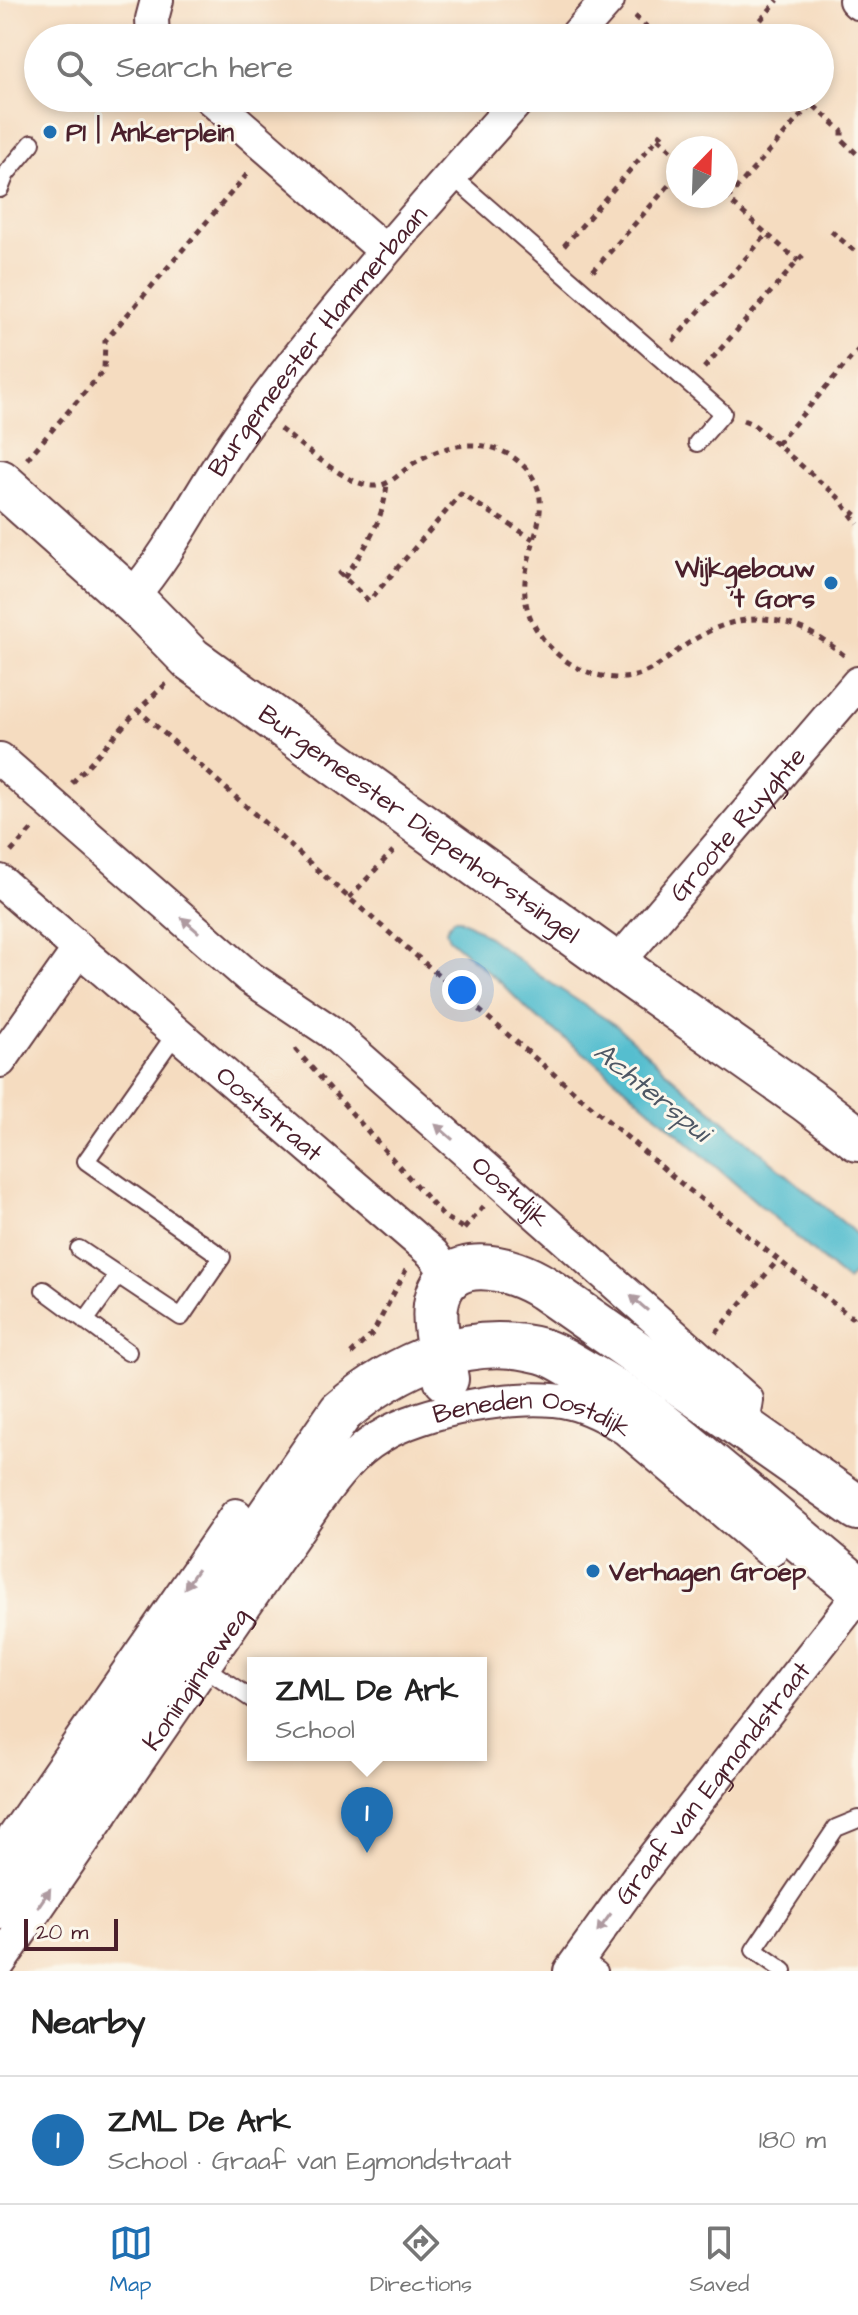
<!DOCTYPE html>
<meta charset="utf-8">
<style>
:root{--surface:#fff;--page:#f6f6f6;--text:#222;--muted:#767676;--line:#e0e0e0;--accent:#1f6fb2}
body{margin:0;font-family:"Architects Daughter",sans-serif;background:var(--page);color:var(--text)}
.compass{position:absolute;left:666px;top:136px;width:72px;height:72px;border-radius:50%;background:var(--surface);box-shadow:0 4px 12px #0003;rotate:23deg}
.scale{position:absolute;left:24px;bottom:20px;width:94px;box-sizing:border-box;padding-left:8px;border:4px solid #4a1f2b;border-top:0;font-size:22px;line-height:28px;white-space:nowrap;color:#4a1f2b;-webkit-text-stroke:6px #fbf7ec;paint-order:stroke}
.you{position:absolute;left:462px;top:990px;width:28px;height:28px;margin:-20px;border:6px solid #fff;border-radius:50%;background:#1a73e8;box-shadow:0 0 0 12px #1a73e833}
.badge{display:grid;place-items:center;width:52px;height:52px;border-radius:50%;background:var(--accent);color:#fff;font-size:26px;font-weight:700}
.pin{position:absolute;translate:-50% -66px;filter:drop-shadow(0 2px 4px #0008)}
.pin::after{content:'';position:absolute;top:42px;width:28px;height:24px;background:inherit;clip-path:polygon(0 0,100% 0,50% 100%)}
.popup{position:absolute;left:247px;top:1657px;width:240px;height:104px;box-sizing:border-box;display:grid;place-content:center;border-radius:0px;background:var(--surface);filter:drop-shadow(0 2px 6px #0005);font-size:26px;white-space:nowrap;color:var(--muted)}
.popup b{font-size:30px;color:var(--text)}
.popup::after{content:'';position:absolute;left:50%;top:100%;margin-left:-16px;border:16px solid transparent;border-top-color:var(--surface)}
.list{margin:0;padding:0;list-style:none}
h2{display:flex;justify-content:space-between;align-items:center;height:104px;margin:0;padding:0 32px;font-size:34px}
h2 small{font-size:26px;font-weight:400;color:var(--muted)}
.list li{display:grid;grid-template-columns:52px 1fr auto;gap:24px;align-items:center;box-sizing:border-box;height:128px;padding:0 32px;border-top:2px solid var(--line)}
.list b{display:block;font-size:30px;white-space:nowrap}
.list p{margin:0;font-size:26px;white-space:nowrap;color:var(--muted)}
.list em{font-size:26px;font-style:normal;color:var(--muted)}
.icon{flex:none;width:44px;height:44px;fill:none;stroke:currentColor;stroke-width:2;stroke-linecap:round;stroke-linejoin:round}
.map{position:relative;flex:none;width:858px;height:1971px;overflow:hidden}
.search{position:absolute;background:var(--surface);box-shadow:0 4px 12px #0003;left:24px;right:24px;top:24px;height:88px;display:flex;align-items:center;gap:20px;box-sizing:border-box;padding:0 28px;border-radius:44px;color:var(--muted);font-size:30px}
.sheet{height:232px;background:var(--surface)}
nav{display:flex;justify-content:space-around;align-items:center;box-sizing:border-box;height:112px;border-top:2px solid var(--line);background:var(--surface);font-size:22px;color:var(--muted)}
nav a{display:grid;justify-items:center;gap:4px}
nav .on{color:var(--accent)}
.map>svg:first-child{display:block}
.water{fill:#54becf;stroke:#4f6e7d;stroke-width:2}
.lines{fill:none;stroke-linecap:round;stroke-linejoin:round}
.lane-casing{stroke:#643b41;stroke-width:20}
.street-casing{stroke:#643b41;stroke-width:36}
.secondary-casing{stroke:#643b41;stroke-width:48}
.path{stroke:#643b41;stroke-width:5;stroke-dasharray:6 6;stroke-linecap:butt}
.lane{stroke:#fff;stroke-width:16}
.street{stroke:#fff;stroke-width:32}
.secondary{stroke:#fff;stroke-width:44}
.oneway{fill:#ae9aa0}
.poi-dot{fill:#1f6fb2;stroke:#fbf7ec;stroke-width:3}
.labels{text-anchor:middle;stroke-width:6;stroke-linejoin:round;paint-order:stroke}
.poi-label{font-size:26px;font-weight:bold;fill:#4a1f2b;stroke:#fbf7ec;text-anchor:start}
.street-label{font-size:26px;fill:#4a1f2b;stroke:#fbf7ec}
.water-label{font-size:28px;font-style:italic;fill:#4e5764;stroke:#fbf7ec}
</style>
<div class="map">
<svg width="858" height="1971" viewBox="0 0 858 1971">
<rect width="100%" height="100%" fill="#fbf7ec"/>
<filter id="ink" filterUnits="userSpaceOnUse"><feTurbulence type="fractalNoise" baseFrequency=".0125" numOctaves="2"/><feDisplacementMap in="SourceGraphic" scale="16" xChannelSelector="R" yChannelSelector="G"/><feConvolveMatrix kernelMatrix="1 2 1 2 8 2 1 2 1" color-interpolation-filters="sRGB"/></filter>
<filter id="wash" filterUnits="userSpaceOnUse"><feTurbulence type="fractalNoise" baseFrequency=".006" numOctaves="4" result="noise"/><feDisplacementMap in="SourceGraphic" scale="32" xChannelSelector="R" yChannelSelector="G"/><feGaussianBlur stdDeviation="1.8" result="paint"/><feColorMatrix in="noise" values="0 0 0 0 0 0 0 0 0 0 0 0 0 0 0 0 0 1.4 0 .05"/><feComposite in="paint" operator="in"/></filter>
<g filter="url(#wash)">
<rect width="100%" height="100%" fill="#f5dcc0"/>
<path class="water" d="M 453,919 L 459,919 L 476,928 L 540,976 L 618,1027 L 669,1074 L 846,1225 L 858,1236 L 858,1269 L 847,1281 L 597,1063 L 532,1014 L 502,984 L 449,939 L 446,930 Z"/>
</g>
<g filter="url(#ink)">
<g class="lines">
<defs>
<path id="lane" d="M 451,175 L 723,413 L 697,443
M 0,189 L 6,174 L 32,143
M 79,1249 L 181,1317 L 222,1257 L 86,1161 L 176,1033
M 44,1290 L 128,1352
M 85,1321 L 118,1275
M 198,1663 L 253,1700
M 580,1957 L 599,1971
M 784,1971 L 754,1950 L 836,1828 L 858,1819"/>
<g id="street">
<path d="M 855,0 L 858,3"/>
<path d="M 153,38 L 152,19 L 157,0"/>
<path d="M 574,38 L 608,0"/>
<path d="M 210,98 L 384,250"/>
<path id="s1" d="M 131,598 C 175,547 203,485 242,431 C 327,314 424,206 520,98"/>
<path id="s2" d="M 0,759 L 249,977 L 331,1032 L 747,1400 L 743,1426"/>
<path id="s3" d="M 0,881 L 432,1253 L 451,1278"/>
<path id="s4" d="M 616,965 L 858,683"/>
<path d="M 0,1061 L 79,949"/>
<path d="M 0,1857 L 236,1515"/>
<path id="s5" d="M 0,1962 L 316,1503 C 334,1478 353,1453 380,1437 C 421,1410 523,1391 571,1403 C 591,1408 609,1418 626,1429 L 770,1551 L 787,1529"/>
<path id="s6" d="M 570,1971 L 637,1878 L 858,1596"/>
</g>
<g id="secondary">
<path id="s7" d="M 0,482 L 141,608 L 191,659 L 616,965 L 807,1100 L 858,1139"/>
<path d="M 446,1379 C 442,1356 433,1329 436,1305 C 445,1248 512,1267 544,1288 L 858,1508"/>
<path d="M 0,1907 L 341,1412 C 396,1365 468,1331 542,1351 C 557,1355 572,1366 585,1373 C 638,1402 681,1440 727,1478 C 771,1515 814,1552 858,1588"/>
</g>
</defs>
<use href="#lane" class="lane-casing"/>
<use href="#street" class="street-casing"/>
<use href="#secondary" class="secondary-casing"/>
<path class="path" d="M 635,16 L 659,38
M 745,38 L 778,0
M 805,98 L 842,131 L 842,140 L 858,155
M 658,138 L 678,156
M 724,196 L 767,234
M 727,199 L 811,104
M 831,231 L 858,254
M 564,246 L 663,132
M 593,271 L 678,175
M 673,341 L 767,234 L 798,261
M 704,368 L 804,254
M 743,420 L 753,424 L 838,497 L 858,524
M 280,429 C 303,446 345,484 372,486 C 390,487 400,472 414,463 C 450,440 499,435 529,472 C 569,523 485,579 551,648 C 568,666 591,676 615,678 C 641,680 661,664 680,649 C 739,606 789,610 845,656
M 777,444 L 858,350
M 27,459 L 104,370 L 105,341 L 249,172
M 852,516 L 858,509
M 338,572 L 369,601 L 461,494 L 533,539
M 344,578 C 365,549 384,520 387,483
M 166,684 L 138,710 L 349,898 L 678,1181 L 851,1317 L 858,1312
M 72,783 L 138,710
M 11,852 L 34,827
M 349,898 L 393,851
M 295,1049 L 443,1216 L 466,1230
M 464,1229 L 484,1206
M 716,1333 L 778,1260
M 351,1354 L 373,1333 L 406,1270"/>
<use href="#lane" class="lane"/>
<use href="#street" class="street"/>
<use href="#secondary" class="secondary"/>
</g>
<defs><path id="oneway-solid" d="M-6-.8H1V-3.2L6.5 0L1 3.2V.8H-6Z" transform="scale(2)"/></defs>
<g class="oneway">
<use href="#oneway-solid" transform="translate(190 925) rotate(-139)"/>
<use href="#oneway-solid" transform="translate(444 1132) rotate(-139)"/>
<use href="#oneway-solid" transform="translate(639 1303) rotate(-139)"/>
<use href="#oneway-solid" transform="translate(191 1579) rotate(125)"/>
<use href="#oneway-solid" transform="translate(44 1898) rotate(-56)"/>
<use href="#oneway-solid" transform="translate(604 1923) rotate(126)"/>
</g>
</g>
<g class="poi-dot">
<circle cx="50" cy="132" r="8"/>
<circle cx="831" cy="583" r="8"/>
<circle cx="593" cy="1571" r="8"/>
</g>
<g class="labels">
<g class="poi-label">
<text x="66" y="141">P1 | Ankerplein</text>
<text x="815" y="577" text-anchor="end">Wijkgebouw<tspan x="815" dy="30">'t Gors</tspan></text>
<text x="609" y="1580">Verhagen Groep</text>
</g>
<g class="street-label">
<text dy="9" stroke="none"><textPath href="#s1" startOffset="318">Burgemeester Hammerbaan</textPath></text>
<text dy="9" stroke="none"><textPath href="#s7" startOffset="542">Burgemeester Diepenhorstsingel</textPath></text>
<text dy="9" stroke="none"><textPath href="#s4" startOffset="186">Groote Ruyghte</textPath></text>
<text dy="9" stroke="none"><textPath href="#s3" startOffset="356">Ooststraat</textPath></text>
<text dy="9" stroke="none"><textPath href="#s2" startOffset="670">Oostdijk</textPath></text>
<text dy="9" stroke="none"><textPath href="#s5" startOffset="810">Beneden Oostdijk</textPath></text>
<text dy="9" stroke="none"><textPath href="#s5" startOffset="344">Koninginneweg</textPath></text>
<text dy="9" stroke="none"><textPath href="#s6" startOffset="236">Graaf van Egmondstraat</textPath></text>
</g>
<g class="water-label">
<text transform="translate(653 1091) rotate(39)" y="10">Achterspui</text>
</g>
</g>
</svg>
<svg class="compass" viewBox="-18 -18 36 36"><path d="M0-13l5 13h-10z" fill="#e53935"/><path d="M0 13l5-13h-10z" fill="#767676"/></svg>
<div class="scale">20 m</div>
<div class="you"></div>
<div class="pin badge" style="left:367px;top:1853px">1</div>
<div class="popup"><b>ZML De Ark</b>School</div>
<div class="search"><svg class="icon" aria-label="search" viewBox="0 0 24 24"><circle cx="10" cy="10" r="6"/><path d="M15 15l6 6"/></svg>Search here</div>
</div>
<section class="sheet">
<h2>Nearby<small></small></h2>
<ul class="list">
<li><span class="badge">1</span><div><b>ZML De Ark</b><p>School · Graaf van Egmondstraat</p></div><em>180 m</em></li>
</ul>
</section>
<nav>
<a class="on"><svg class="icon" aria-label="map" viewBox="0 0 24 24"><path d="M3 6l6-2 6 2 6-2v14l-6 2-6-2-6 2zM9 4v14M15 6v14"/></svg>Map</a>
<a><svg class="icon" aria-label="directions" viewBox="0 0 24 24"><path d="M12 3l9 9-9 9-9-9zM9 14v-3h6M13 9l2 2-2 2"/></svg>Directions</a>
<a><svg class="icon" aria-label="saved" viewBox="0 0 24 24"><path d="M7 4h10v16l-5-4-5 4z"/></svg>Saved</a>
</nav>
